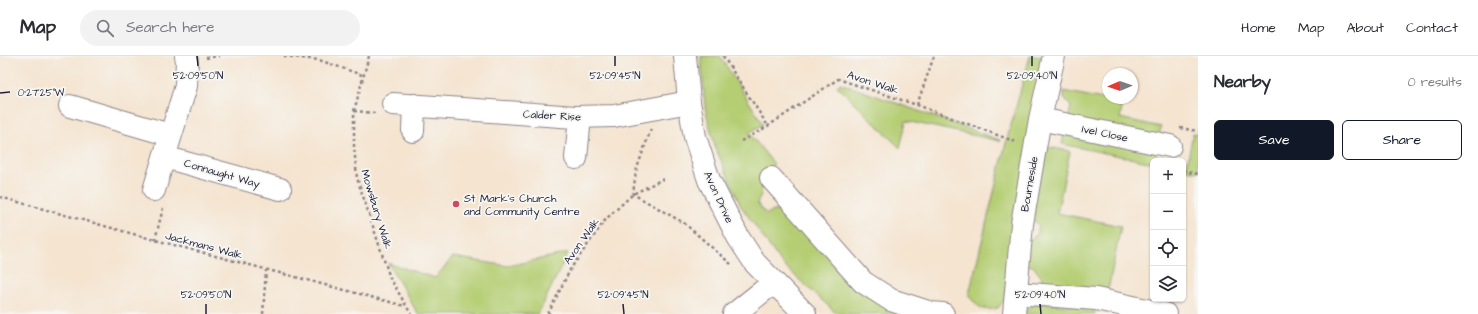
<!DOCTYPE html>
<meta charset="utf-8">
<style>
:root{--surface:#fff;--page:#f2f2f3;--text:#2b2b33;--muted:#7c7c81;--line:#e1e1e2;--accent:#111827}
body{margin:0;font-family:"Architects Daughter",sans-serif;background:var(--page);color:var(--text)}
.controls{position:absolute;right:12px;bottom:12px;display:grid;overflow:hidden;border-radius:6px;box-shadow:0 1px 3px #0004}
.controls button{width:36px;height:36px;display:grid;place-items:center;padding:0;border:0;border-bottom:1px solid var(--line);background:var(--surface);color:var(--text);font:20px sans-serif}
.compass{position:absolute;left:1102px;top:12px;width:36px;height:36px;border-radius:50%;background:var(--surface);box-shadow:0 1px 3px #0004;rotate:268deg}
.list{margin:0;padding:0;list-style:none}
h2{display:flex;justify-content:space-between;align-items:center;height:52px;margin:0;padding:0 16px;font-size:17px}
h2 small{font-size:13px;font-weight:400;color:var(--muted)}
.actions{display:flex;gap:8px;padding:12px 16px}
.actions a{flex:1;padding:9px 0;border:1px solid var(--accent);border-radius:6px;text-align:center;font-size:14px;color:var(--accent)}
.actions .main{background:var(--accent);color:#fff}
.icon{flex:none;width:22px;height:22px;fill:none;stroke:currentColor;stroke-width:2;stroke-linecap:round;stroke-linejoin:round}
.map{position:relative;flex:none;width:1198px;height:258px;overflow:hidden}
header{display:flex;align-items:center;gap:24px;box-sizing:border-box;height:56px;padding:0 20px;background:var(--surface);border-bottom:1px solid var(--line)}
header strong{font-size:19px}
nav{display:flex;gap:22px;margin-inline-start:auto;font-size:14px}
.search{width:280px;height:36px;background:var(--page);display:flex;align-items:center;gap:10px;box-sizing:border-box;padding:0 14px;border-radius:22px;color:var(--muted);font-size:15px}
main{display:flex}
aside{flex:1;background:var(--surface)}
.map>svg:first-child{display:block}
.green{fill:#b5ce73;stroke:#6c7857}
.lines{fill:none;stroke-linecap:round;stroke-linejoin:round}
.minor-casing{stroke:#8c8386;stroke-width:24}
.path{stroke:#8c8386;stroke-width:2.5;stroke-dasharray:3 3;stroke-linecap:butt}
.minor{stroke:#fff;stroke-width:22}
.ticks{fill:none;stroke:#22223b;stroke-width:1.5}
.poi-dot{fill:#d1495b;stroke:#f6f6f2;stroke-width:1.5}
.labels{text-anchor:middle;stroke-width:3.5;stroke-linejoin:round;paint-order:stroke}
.street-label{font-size:11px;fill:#22223b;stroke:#f6f6f2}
.poi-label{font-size:11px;fill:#22223b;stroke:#f6f6f2;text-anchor:start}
.ticks-label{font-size:10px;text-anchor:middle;fill:#22223b;stroke:#f6f6f2;stroke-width:3.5;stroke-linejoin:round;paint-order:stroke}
</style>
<header>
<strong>Map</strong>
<div class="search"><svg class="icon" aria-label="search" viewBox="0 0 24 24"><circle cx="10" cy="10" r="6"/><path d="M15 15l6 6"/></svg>Search here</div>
<nav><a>Home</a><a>Map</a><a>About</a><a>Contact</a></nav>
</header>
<main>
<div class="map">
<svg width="1198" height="258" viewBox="0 0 1198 258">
<rect width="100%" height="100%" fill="#f6f6f2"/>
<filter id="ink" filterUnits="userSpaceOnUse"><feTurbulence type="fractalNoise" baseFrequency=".025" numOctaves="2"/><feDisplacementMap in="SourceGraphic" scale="8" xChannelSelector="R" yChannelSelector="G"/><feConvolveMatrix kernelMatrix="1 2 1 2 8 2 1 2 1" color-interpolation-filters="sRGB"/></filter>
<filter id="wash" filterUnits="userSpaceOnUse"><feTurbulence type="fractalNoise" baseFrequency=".012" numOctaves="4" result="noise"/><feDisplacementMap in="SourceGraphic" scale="16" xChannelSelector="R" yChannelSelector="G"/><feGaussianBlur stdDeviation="0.9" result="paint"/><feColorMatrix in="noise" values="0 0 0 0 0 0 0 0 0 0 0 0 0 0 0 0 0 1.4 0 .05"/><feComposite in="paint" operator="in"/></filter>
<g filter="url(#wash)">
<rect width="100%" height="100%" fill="#f5e4d0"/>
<path class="green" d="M 701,0 L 720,0 L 763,68 L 749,77 L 774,108 L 759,124 C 764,132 762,138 757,147 L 766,158 C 778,153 781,153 793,160 L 899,258 L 837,258 L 782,208 L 741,150 L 715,91 L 705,52 Z
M 1030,0 L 1047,0 L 1005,243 L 998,252 C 982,256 977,251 969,238 L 1006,87 Z
M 840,27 L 1000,84 L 1000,85 L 906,65 L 900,92 L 837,30 Z
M 1063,35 L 1123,47 L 1120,62 L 1161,71 L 1155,105 L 1153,105 L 1153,107 L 1062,88 L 1071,51 L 1064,41 Z
M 1193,77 L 1198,78 L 1198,116 L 1186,114 Z
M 1048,91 L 1070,95 L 1057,157 L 1121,170 L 1107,239 L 1041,230 L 1042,222 L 1033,210 L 1025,209 L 1028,184 L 1037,179 L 1039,170 L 1030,161 L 1042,94 Z
M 568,197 L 538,258 L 418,258 L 388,207 L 435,222 L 453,201 L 508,210 Z
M 1036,247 L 1091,251 L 1095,256 L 1095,258 L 1023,258 L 1026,253 Z"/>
</g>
<g filter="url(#ink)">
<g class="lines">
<defs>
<path id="minor" d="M 685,0 L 689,46 L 695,81 L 709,124 L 738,181 L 755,207 L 805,258
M 393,48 L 575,61 L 614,60 L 689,46
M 70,50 L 170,79
M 1040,63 L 1170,90
M 413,75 L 414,49
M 164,101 L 280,133
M 576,102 L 580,61
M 771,122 L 863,226 L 891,244 L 931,257 L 943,258
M 154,134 L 186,30 L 187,5 L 186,0
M 1016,237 L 1096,243 L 1165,258
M 734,258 L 773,227
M 1014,258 L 1022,168 L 1040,63 L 1054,0"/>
</defs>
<use href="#minor" class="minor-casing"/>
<path class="path" d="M 284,0 L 319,4 L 362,19
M 369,0 L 354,55 L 354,90 L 357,122 L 390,222 L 411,258
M 723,0 L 768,70
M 206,2 L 219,0
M 917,49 L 934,0
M 354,55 L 375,57
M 1180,72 L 1198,75
M 651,73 L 636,115 L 633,138 L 684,167 L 732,209
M 741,85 L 768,70 L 838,23 L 917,49 L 1016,86
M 1183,115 L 1198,118
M 0,141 L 155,184 L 405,250
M 155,184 L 163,152
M 263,258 L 266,214
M 548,258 L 571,212 L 606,163 L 633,138 L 663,123"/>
<use href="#minor" class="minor"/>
</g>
</g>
<path class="ticks" d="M 197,0 L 198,10M 615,0 L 615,10M 1032,0 L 1032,10M 0,37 L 10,36M 206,248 L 206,258M 623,248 L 624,258M 1040,248 L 1041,258"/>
<circle class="poi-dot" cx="456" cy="148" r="4"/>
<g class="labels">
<g class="street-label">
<text transform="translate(873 26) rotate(18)" y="4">Avon Walk</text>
<text transform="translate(552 59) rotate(3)" y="4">Calder Rise</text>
<text transform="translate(1105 77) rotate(12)" y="4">Ivel Close</text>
<text transform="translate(222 117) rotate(16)" y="4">Connaught Way</text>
<text transform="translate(1029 128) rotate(-80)" y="4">Bourneside</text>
<text transform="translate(719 141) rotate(65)" y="4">Avon Drive</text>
<text transform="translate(377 153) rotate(73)" y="4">Mowsbury Walk</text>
<text transform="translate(581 185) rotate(-55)" y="4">Avon Walk</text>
<text transform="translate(204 189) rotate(15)" y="4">Jackmans Walk</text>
</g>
<g class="poi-label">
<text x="464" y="146">St Mark's Church<tspan x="464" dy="13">and Community Centre</tspan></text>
</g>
</g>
<g class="ticks-label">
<text x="198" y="23">52°09'50"N</text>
<text x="615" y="23">52°09'45"N</text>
<text x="1032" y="23">52°09'40"N</text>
<text x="41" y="40">0°27'25"W</text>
<text x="206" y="242">52°09'50"N</text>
<text x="623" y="242">52°09'45"N</text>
<text x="1040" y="242">52°09'40"N</text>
</g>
</svg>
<div class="controls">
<button>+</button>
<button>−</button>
<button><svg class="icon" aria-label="locate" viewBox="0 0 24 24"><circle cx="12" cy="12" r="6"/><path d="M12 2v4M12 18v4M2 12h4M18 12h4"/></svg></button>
<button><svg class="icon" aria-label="layers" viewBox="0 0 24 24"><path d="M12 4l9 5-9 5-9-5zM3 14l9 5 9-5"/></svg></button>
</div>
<svg class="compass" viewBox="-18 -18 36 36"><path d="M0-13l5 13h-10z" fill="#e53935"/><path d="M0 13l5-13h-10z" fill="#7c7c81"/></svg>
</div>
<aside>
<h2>Nearby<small>0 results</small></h2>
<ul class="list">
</ul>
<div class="actions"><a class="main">Save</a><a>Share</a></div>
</aside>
</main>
